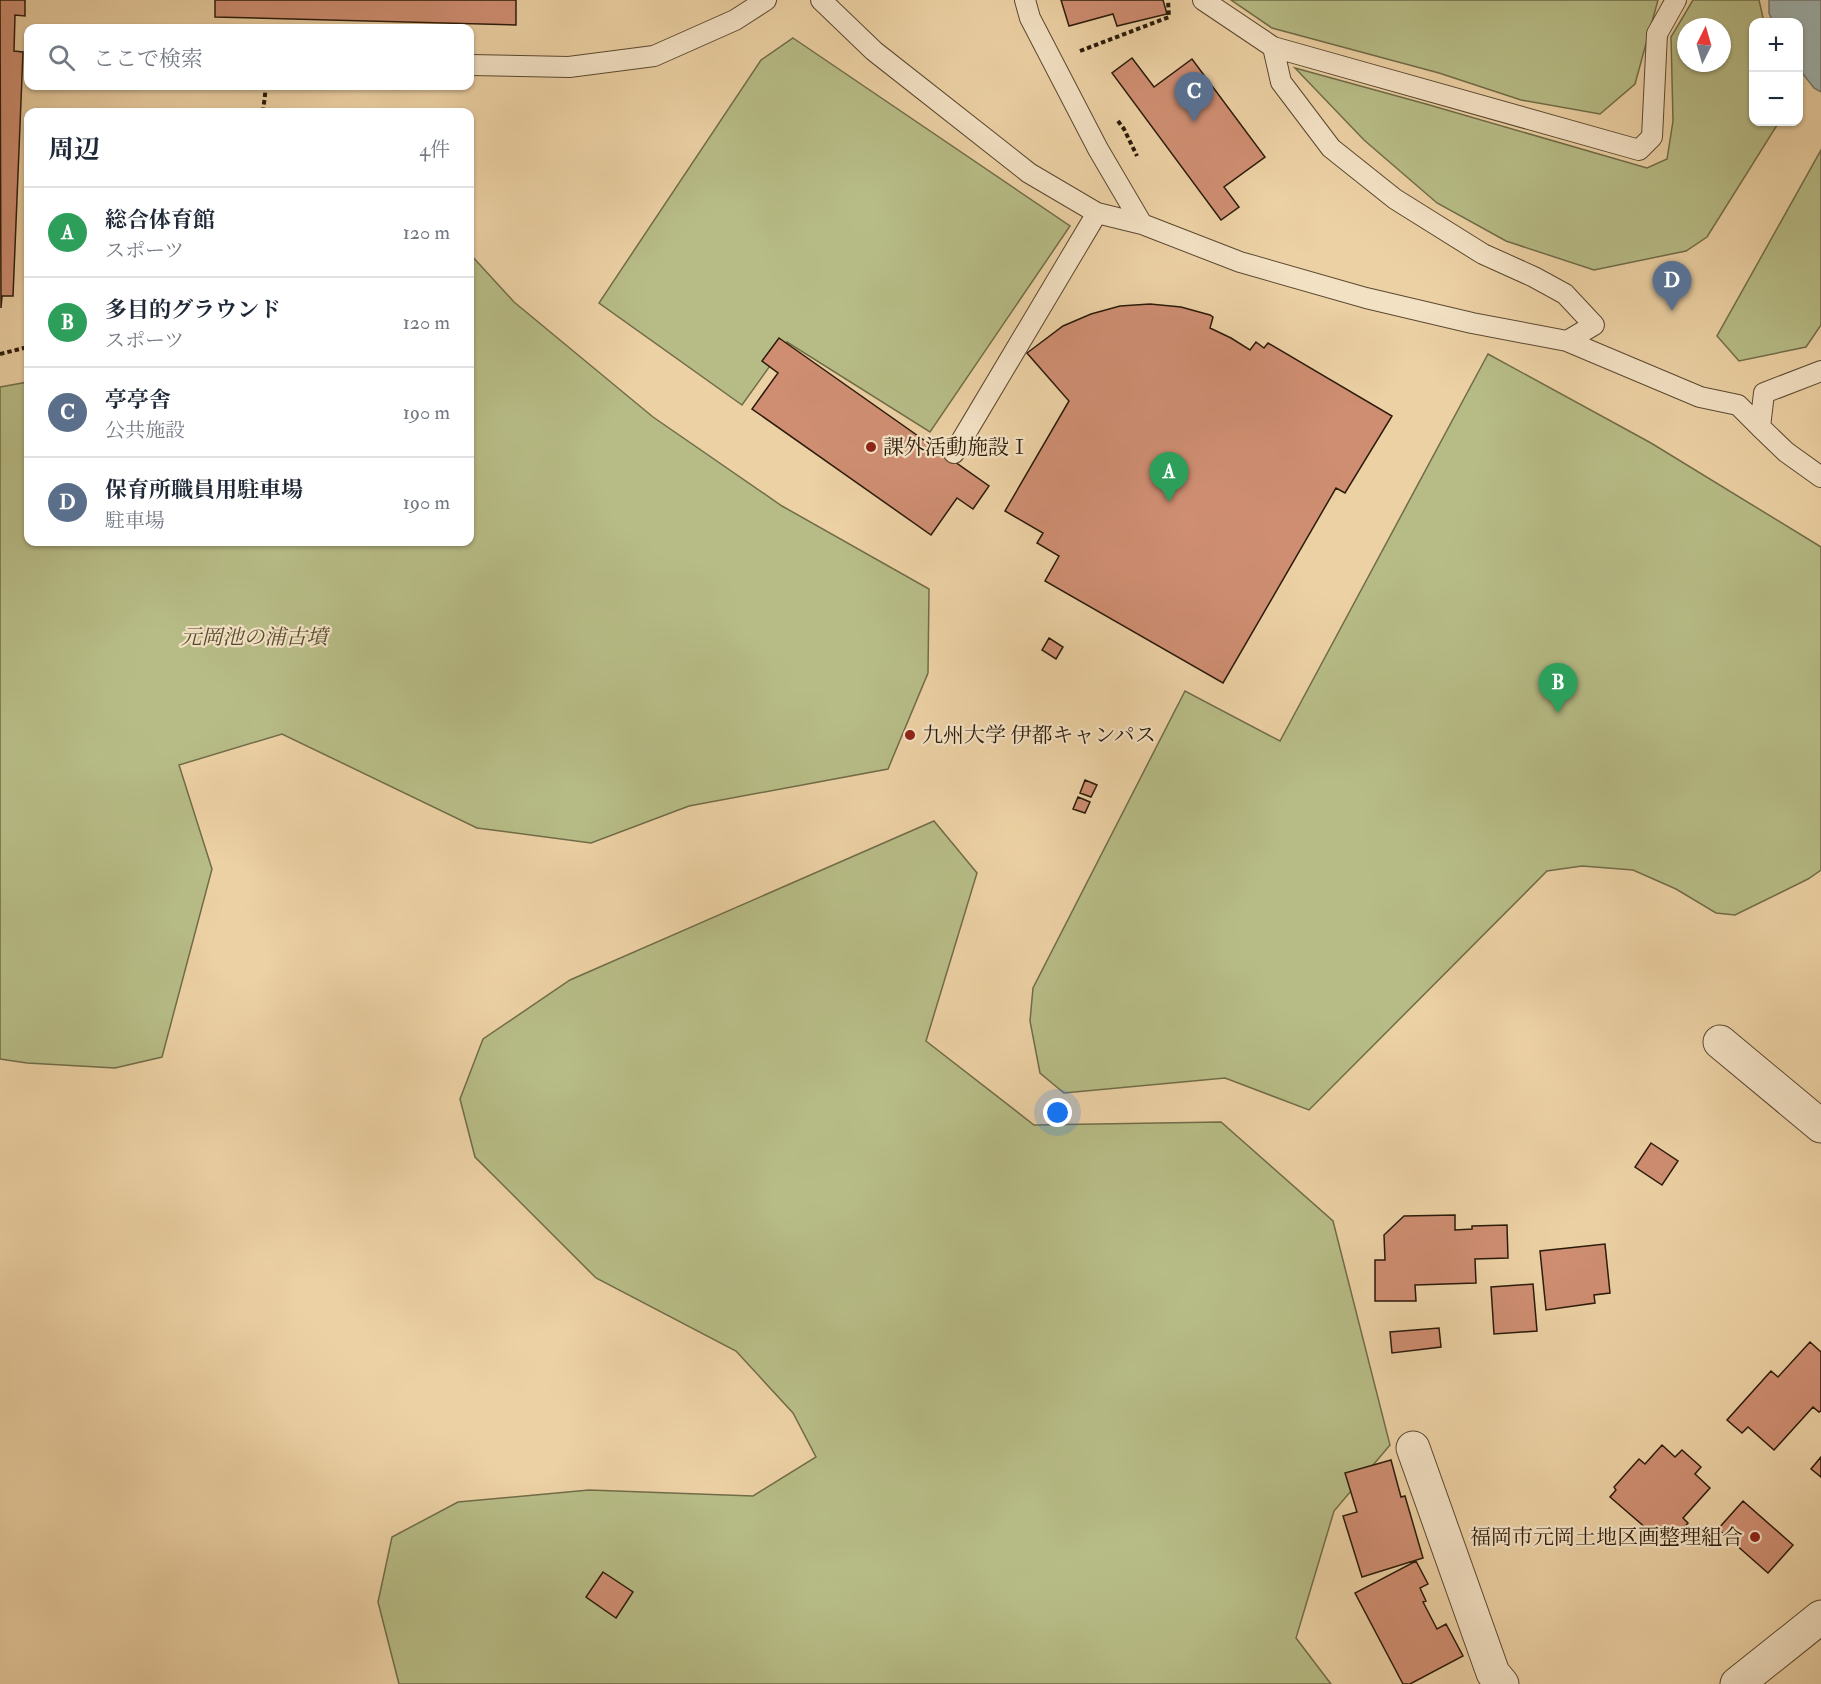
<!DOCTYPE html>
<html lang="ja">
<meta charset="utf-8">
<style>
:root{--surface:#fff;--page:#f2f2f3;--text:#1f2937;--muted:#747a83;--line:#e0e1e3;--accent:#0b8043}
body{margin:0;font-family:"IM FELL Double Pica","Noto Serif JP",serif;background:var(--page);color:var(--text)}
.controls{position:absolute;right:18px;top:18px;display:grid;overflow:hidden;border-radius:12px;box-shadow:0 2px 4px #0004}
.controls button{width:54px;height:54px;display:grid;place-items:center;padding:0;border:0;border-bottom:2px solid var(--line);background:var(--surface);color:var(--text);font:30px sans-serif}
.compass{position:absolute;left:1677px;top:18px;width:54px;height:54px;border-radius:50%;background:var(--surface);box-shadow:0 2px 4px #0004;rotate:5deg}
.you{position:absolute;left:1058px;top:1113px;width:21px;height:21px;margin:-15px;border:4px solid #fff;border-radius:50%;background:#1a73e8;box-shadow:0 0 0 9px #1a73e833}
.badge{display:grid;place-items:center;width:39px;height:39px;border-radius:50%;background:var(--accent);color:#fff;font-size:20px;font-weight:700}
.pin{position:absolute;translate:-50% -50px;filter:drop-shadow(0 2px 3px #0008)}
.pin::after{content:'';position:absolute;top:32px;width:21px;height:18px;background:inherit;clip-path:polygon(0 0,100% 0,50% 100%)}
.list{margin:0;padding:0;list-style:none}
h2{display:flex;justify-content:space-between;align-items:center;height:78px;margin:0;padding:0 24px;font-size:26px}
h2 small{font-size:20px;font-weight:400;color:var(--muted)}
.list li{display:grid;grid-template-columns:39px 1fr auto;gap:18px;align-items:center;box-sizing:border-box;height:90px;padding:0 24px;border-top:2px solid var(--line)}
.list b{display:block;font-size:22px;white-space:nowrap}
.list p{margin:0;font-size:20px;white-space:nowrap;color:var(--muted)}
.list em{font-size:20px;font-style:normal;color:var(--muted)}
.icon{flex:none;width:33px;height:33px;fill:none;stroke:currentColor;stroke-width:2;stroke-linecap:round;stroke-linejoin:round}
.map{position:relative;flex:none;width:1821px;height:1684px;overflow:hidden}
.search{position:absolute;background:var(--surface);box-shadow:0 2px 4px #0004;left:24px;top:24px;width:450px;height:66px;display:flex;align-items:center;gap:15px;box-sizing:border-box;padding:0 21px;border-radius:12px;color:var(--muted);font-size:22px}
.panel{position:absolute;background:var(--surface);box-shadow:0 2px 4px #0004;left:24px;top:108px;width:450px;height:438px;border-radius:12px}
.map>svg:first-child{display:block}
.green{fill:#b7bc86;stroke:#716c48;stroke-width:1.5;fill-rule:evenodd}
.water{fill:#9fb4b2;stroke:#71776f;stroke-width:1.5}
.building{fill:#cf8e72;stroke:#2b1b0a;stroke-width:1.5}
.lines{fill:none;stroke-linecap:round;stroke-linejoin:round}
.lane-casing{stroke:#5b4830;stroke-width:22}
.street-casing{stroke:#5b4830;stroke-width:35}
.path{stroke:#2b1b0a;stroke-width:4;stroke-dasharray:4.5 3;stroke-linecap:butt}
.lane{stroke:#f3e1c4;stroke-width:20}
.street{stroke:#f3e1c4;stroke-width:33}
.poi-dot{fill:#8f2418;stroke:#f3e1c4;stroke-width:2}
.labels{text-anchor:middle;stroke-width:4.5;stroke-linejoin:round;paint-order:stroke}
.poi-label{font-size:21px;fill:#2b1b0a;stroke:#f3e1c4;text-anchor:start}
.park-label{font-size:21px;font-style:italic;fill:#554b2f;stroke:#f3e1c4}
</style>
<div class="map">
<svg width="1821" height="1684" viewBox="0 0 1821 1684">
<rect width="100%" height="100%" fill="#ecd1a4"/>
<filter id="stains"><feTurbulence type="fractalNoise" baseFrequency=".00333" numOctaves="4"/><feColorMatrix values="0 0 0 0 .2 0 0 0 0 .09 0 0 0 0 .02 0 0 0 .5 -.17"/></filter>
<radialGradient id="worn" r=".72"><stop offset=".6" stop-color="#630" stop-opacity="0"/><stop offset="1" stop-color="#630" stop-opacity=".3"/></radialGradient>
<path class="green" d="M 1231,0 L 1658,0 L 1635,84 L 1600,114 L 1521,100 L 1439,73 L 1272,28 Z
M 1693,0 L 1759,0 L 1764,22 L 1754,22 L 1754,122 L 1779,122 L 1707,237 L 1686,251 L 1594,270 L 1506,241 L 1437,203 L 1364,140 L 1295,68 L 1426,104 L 1647,168 L 1667,159 L 1673,121 L 1671,37 ZM 1686,27 L 1722,27 L 1722,63 L 1686,63 Z
M 793,38 L 1070,226 L 930,432 L 787,342 L 742,405 L 599,303 L 761,60 Z
M 1821,150 L 1821,325 L 1806,347 L 1739,361 L 1717,336 Z
M 470,254 L 514,302 L 653,417 L 782,506 L 929,589 L 928,673 L 888,769 L 689,806 L 591,843 L 477,828 L 282,734 L 179,765 L 212,869 L 162,1057 L 115,1068 L 27,1063 L 0,1059 L 0,387 L 28,382 L 28,542 L 470,542 Z
M 1488,354 L 1651,443 L 1821,547 L 1821,870 L 1808,879 L 1735,915 L 1716,913 L 1676,889 L 1633,870 L 1582,866 L 1547,871 L 1309,1110 L 1225,1078 L 1064,1093 L 1040,1073 L 1030,1021 L 1033,988 L 1185,691 L 1280,741 Z
M 934,821 L 977,873 L 926,1041 L 1034,1125 L 1221,1122 L 1333,1221 L 1390,1445 L 1334,1511 L 1296,1638 L 1331,1684 L 399,1684 L 378,1602 L 392,1537 L 458,1502 L 589,1490 L 753,1496 L 816,1457 L 793,1413 L 736,1351 L 596,1278 L 475,1157 L 460,1099 L 483,1039 L 570,980 Z"/>
<path class="water" d="M 1769,0 L 1821,0 L 1821,92 L 1814,88 L 1799,69 L 1798,22 L 1773,22 L 1769,13 Z"/>
<path class="building" d="M 0,0 L 25,0 L 25,16 L 15,15 L 14,51 L 23,52 L 13,296 L 2,296 L 1,308 Z
M 215,0 L 516,0 L 516,25 L 215,17 Z
M 1061,0 L 1163,0 L 1167,14 L 1117,26 L 1113,14 L 1069,26 Z
M 1132,58 L 1154,87 L 1192,59 L 1265,157 L 1224,187 L 1239,207 L 1221,220 L 1112,73 Z
M 1150,304 L 1181,307 L 1210,315 L 1213,317 L 1210,328 L 1231,338 L 1250,350 L 1256,342 L 1264,348 L 1268,343 L 1392,416 L 1345,493 L 1336,488 L 1223,683 L 1045,581 L 1059,556 L 1037,543 L 1043,533 L 1005,511 L 1069,401 L 1027,353 L 1063,326 L 1091,314 L 1120,306 Z
M 779,338 L 989,486 L 973,509 L 957,498 L 931,535 L 752,409 L 778,373 L 762,361 Z
M 1049,638 L 1063,647 L 1056,659 L 1042,650 Z
M 1085,780 L 1097,785 L 1091,797 L 1080,793 Z
M 1078,797 L 1090,802 L 1085,813 L 1073,809 Z
M 1651,1143 L 1678,1161 L 1662,1185 L 1635,1167 Z
M 1455,1215 L 1455,1230 L 1472,1229 L 1472,1226 L 1507,1225 L 1508,1258 L 1475,1259 L 1476,1283 L 1415,1285 L 1416,1301 L 1375,1301 L 1375,1260 L 1385,1260 L 1384,1235 L 1404,1216 Z
M 1605,1244 L 1610,1293 L 1594,1295 L 1595,1303 L 1546,1310 L 1540,1251 Z
M 1533,1284 L 1537,1331 L 1494,1334 L 1491,1287 Z
M 1439,1328 L 1441,1347 L 1392,1353 L 1390,1332 Z
M 1810,1342 L 1821,1352 L 1821,1411 L 1819,1412 L 1813,1407 L 1774,1450 L 1748,1427 L 1742,1433 L 1727,1420 L 1771,1371 L 1778,1377 Z
M 1662,1445 L 1675,1457 L 1682,1450 L 1701,1467 L 1695,1474 L 1710,1488 L 1683,1518 L 1688,1523 L 1674,1539 L 1661,1528 L 1654,1535 L 1610,1497 L 1616,1490 L 1614,1487 L 1639,1459 L 1645,1464 Z
M 1821,1457 L 1821,1477 L 1811,1469 Z
M 1391,1460 L 1401,1497 L 1405,1496 L 1423,1558 L 1362,1577 L 1343,1516 L 1357,1512 L 1345,1473 Z
M 1743,1501 L 1793,1545 L 1768,1573 L 1718,1529 Z
M 1416,1561 L 1428,1584 L 1420,1588 L 1426,1601 L 1423,1602 L 1437,1629 L 1446,1624 L 1463,1656 L 1410,1684 L 1403,1684 L 1355,1593 Z
M 603,1572 L 633,1592 L 616,1618 L 586,1597 Z"/>
<g class="lines">
<defs>
<path id="lane" d="M 821,0 L 874,51 L 1029,173 L 1097,213 L 1142,224 L 1240,262 L 1366,298 L 1472,323 L 1567,341 L 1700,397 L 1738,405 L 1760,427 L 1764,393 L 1821,371
M 1025,0 L 1030,18 L 1098,149 L 1142,224
M 1203,0 L 1273,47 L 1281,82 L 1331,148 L 1395,199 L 1483,254 L 1534,277 L 1565,294 L 1594,325 L 1567,341
M 1273,47 L 1639,150 L 1652,137 L 1657,34 L 1676,0
M 470,65 L 569,67 L 654,56 L 735,20 L 766,0
M 1760,427 L 1786,452 L 1821,477
M 954,453 L 1097,213"/>
<path id="street" d="M 1720,1042 L 1821,1126
M 1413,1448 L 1493,1673 L 1502,1684
M 1737,1684 L 1821,1617"/>
</defs>
<use href="#lane" class="lane-casing"/>
<use href="#street" class="street-casing"/>
<path class="path" d="M 1080,51 L 1169,17 L 1168,0
M 263,112 L 266,86
M 1118,121 L 1124,129 L 1137,156
M 0,354 L 28,347"/>
<use href="#lane" class="lane"/>
<use href="#street" class="street"/>
</g>
<g class="poi-dot">
<circle cx="871" cy="447" r="6"/>
<circle cx="910" cy="735" r="6"/>
<circle cx="1755" cy="1537" r="6"/>
</g>
<g class="labels">
<g class="poi-label">
<text x="883" y="454">課外活動施設Ⅰ</text>
<text x="922" y="742">九州大学 伊都キャンパス</text>
<text x="1743" y="1544" text-anchor="end">福岡市元岡土地区画整理組合</text>
</g>
<g class="park-label">
<text x="254" y="644">元岡池の浦古墳</text>
</g>
</g>
<rect width="100%" height="100%" filter="url(#stains)"/>
<rect width="100%" height="100%" fill="url(#worn)"/>
</svg>
<div class="controls">
<button>+</button>
<button>−</button>
</div>
<svg class="compass" viewBox="-18 -18 36 36"><path d="M0-13l5 13h-10z" fill="#e53935"/><path d="M0 13l5-13h-10z" fill="#747a83"/></svg>
<div class="you"></div>
<div class="pin badge" style="left:1169px;top:502px;background:#2e9e5b">A</div>
<div class="pin badge" style="left:1558px;top:713px;background:#2e9e5b">B</div>
<div class="pin badge" style="left:1194px;top:122px;background:#5c6f8a">C</div>
<div class="pin badge" style="left:1672px;top:311px;background:#5c6f8a">D</div>
<div class="search"><svg class="icon" aria-label="search" viewBox="0 0 24 24"><circle cx="10" cy="10" r="6"/><path d="M15 15l6 6"/></svg>ここで検索</div>
<section class="panel">
<h2>周辺<small>4件</small></h2>
<ul class="list">
<li><span class="badge" style="background:#2e9e5b">A</span><div><b>総合体育館</b><p>スポーツ</p></div><em>120 m</em></li>
<li><span class="badge" style="background:#2e9e5b">B</span><div><b>多目的グラウンド</b><p>スポーツ</p></div><em>120 m</em></li>
<li><span class="badge" style="background:#5c6f8a">C</span><div><b>亭亭舎</b><p>公共施設</p></div><em>190 m</em></li>
<li><span class="badge" style="background:#5c6f8a">D</span><div><b>保育所職員用駐車場</b><p>駐車場</p></div><em>190 m</em></li>
</ul>
</section>
</div>
